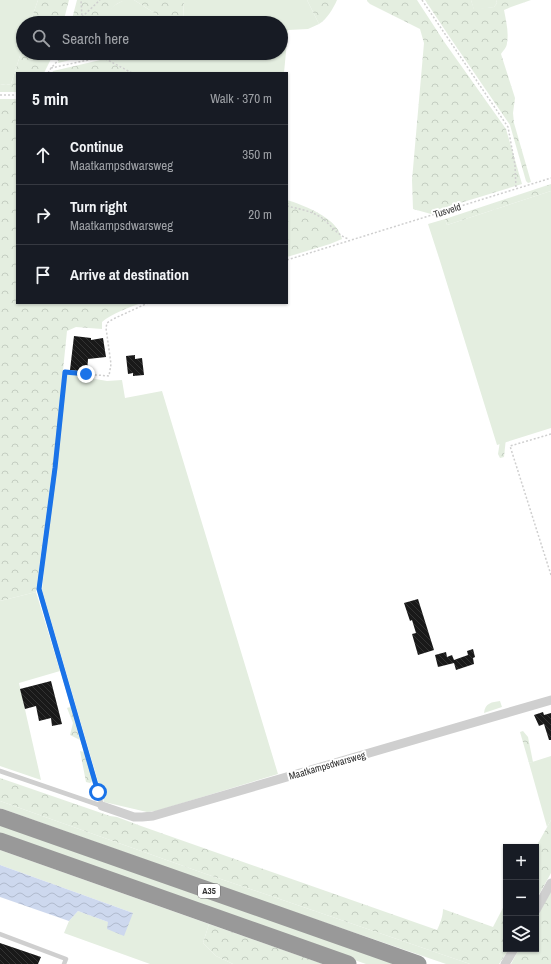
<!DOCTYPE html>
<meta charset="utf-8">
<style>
:root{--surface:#171b24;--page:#242831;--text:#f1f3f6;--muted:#9ea1a6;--line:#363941}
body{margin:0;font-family:"Archivo Narrow",sans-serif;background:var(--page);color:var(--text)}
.controls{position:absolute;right:12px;bottom:12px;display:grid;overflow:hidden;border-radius:0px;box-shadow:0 1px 3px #0004}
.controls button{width:36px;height:36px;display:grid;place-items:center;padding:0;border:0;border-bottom:1px solid var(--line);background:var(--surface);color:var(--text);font:20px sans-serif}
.stop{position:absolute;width:12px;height:12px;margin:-9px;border:3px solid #1a73e8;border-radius:50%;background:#fff}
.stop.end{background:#1a73e8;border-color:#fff;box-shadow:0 1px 4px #0008}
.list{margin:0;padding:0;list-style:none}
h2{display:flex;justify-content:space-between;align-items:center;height:52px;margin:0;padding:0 16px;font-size:17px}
h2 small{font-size:13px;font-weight:400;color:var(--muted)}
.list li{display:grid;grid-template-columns:26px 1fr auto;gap:12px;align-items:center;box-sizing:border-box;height:60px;padding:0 16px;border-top:1px solid var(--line)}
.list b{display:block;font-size:15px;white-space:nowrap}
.list p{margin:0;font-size:13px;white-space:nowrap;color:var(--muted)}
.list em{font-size:13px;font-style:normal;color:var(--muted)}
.icon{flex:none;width:22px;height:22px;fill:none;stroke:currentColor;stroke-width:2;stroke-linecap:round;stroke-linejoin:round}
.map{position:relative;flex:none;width:551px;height:964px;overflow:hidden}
.search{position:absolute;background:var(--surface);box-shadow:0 1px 3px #0004;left:16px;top:16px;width:272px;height:44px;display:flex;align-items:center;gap:10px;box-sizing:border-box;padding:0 14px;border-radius:22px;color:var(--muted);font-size:15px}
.panel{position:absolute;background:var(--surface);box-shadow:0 1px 3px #0004;left:16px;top:72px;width:272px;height:232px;border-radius:0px}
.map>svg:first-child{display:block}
.green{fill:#e4eee0}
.forest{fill:url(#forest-crowns)}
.water{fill:url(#water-waves)}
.building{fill:url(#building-back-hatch)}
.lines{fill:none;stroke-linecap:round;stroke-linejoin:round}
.path{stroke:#cfcfcf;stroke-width:1.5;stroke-dasharray:2 2;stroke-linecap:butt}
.lane{stroke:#cfcfcf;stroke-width:4.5}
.street{stroke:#cfcfcf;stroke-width:9}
.highway{stroke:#999;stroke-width:17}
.route{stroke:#1a73e8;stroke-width:5}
.labels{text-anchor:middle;stroke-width:4;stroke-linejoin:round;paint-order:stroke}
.shield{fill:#fff;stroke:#707070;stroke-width:1}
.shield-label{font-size:9px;font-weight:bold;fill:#323232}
.street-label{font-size:10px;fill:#323232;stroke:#fff}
</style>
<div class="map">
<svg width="551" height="964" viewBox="0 0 551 964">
<defs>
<pattern id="forest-crowns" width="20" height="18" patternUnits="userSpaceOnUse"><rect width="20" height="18" fill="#e4eee0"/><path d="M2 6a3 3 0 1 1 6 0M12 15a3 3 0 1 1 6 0" fill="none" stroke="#c4cdc1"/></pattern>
<pattern id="water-waves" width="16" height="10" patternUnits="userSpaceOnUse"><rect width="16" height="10" fill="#cdd8ee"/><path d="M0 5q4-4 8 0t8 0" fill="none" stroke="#b0bacd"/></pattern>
<pattern id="building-back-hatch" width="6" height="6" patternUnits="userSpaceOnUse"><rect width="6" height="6" fill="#191919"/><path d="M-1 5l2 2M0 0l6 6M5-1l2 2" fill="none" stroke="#323232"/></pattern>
</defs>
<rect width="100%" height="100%" fill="#fff"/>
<path class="green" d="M 0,0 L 38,0 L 30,23 L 23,23 L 23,46 L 11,84 L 6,85 L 0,84 Z
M 125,0 L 134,0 L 170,23 L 105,23 C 108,8 112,6 125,0 Z
M 184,0 L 307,0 L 319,24 L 308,29 L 288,30 L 284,73 L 129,73 L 104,55 L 104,53 L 281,53 L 281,23 L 183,23 Z
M 471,0 L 496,0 L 497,3 L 494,7 L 474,10 Z
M 551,191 L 551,428 L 497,445 L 440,261 L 428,224 L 445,219 L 447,225 Z
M 67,374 L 107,381 L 122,380 L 125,398 L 162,391 L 278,774 L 156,811 L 147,812 L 104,802 L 42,590 L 47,538 Z
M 36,592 L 60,671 L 19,683 L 41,780 L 0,766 L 0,601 Z
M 500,701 L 502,707 L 484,713 C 485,703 492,702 500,701 Z
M 551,756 L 551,820 L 547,827 L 529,763 Z
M 0,801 L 206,874 L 470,964 L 446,964 L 239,893 L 0,808 Z
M 0,822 L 402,964 L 366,964 L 227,916 L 0,835 Z
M 0,850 L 209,924 L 203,943 L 216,956 L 233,964 L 150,964 L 64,933 L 69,921 L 78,911 L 108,922 L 133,913 L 0,865 Z"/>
<path class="forest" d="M 38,0 L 69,0 L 63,23 L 30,23 Z
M 77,0 L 130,0 C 116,1 108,9 105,23 L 71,23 Z
M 134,0 L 184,0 L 183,23 L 170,23 Z
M 307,0 L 337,0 C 333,9 327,19 319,24 Z
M 367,0 L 417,0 L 445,43 L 506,129 L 522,184 L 447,207 L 431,214 L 413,209 L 412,180 L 424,43 L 420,29 L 370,4 L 367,1 Z
M 425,0 L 471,0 L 474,9 L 494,7 L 497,3 L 496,0 L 531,0 L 511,7 L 504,10 C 506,21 509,32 507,43 C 507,47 503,51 501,54 L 515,98 L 513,113 L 514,123 L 531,182 L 528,183 L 526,181 L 510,125 L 451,39 Z
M 23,46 L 23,53 L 54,53 L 44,73 L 17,73 L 17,92 L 0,92 L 0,84 L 6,85 L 11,84 Z
M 61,53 L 99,53 L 58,63 Z
M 109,58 L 129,73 L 52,73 L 53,71 Z
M 0,99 L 17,99 L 17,303 L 141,303 C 130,307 111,314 102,322 L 102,329 L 76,327 L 67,331 L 55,449 L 36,592 L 0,601 Z
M 551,184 L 551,191 L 447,225 L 445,219 Z
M 287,200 C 303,205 329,215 338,230 C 340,233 341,236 342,239 L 330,244 L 287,257 Z
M 506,438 L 504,457 L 500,458 L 498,454 L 500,441 Z
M 71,707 L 80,740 L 70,735 L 73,723 L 67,708 Z
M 523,731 L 528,737 L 533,762 L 529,763 L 520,732 Z
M 80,751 L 84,752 L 93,780 L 90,783 L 86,782 Z
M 0,778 L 110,816 L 117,817 L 141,826 L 437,930 C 440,924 443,916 443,909 L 493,927 L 506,902 L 506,949 L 509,949 L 499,964 L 470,964 L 206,874 L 0,801 Z
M 551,820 L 551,873 L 536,900 L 536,847 Z
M 551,891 L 551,964 L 511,964 L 519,949 L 536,949 L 536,918 Z
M 209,924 L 323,964 L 233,964 L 216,956 L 203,943 Z"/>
<path class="water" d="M 0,865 L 133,913 L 124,936 L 107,929 L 108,922 L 78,911 L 69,921 L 0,897 Z"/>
<path class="building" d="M 74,336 L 91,338 L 91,340 L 103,338 L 106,357 L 88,359 L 87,372 L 70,370 Z
M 135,355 L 135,359 L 142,358 L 144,375 L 133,376 L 133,373 L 128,374 L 126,356 Z
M 418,599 L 434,650 L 418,655 L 412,634 L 416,633 L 412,620 L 410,621 L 404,603 Z
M 473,649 L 475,657 L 473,658 L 474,664 L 456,670 L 454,663 L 438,667 L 435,655 L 446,652 L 447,657 L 452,655 L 454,660 L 468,655 L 467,651 Z
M 51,681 L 62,724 L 52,726 L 51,718 L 39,721 L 36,706 L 25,709 L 20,689 Z
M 543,712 L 544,715 L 551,713 L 551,740 L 549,740 L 544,724 L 539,726 L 534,715 Z
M 0,943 L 41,957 L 38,964 L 0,964 Z"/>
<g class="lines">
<path class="path" d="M 422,0 L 508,127 L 515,165 L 516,189
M 82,17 L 100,0
M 80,23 L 82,17 L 81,0
M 51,68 L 102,57 L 132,73
M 48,73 L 51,68 L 65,53
M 0,95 L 17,95
M 287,206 C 299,209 312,211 322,218 C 331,225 338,236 349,239
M 287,260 L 551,178
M 71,373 L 109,376 L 111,364 L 106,328 L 107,323 L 113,319 L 148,303
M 551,434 L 510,446 L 551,575"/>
<path class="lane" d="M 65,372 L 55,468 L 39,589 L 102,806
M 0,771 L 102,806
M 0,934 L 66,959 L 64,964"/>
<path class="street" d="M 102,806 L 134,817 L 142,817 L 153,816 L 448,730 L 551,700
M 536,910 L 551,883
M 505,964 L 514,949"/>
<path class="highway" d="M 0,817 L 418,964
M 0,841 L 348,964"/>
</g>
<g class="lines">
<path class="route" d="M 86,374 L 65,372 L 55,468 L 39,589 L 98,792"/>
</g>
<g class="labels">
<rect class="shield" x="198" y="884" width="22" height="14" rx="3"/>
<g class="shield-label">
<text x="209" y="894">A35</text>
</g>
<g class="street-label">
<text transform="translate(447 210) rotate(-17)" y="4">Tusveld</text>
<text transform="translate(327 765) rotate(-16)" y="4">Maatkampsdwarsweg</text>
</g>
</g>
</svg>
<div class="controls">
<button>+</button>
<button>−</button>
<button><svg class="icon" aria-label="layers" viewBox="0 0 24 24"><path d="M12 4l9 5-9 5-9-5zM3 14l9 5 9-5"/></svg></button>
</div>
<div class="stop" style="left:98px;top:792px"></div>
<div class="stop end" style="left:86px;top:374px"></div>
<div class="search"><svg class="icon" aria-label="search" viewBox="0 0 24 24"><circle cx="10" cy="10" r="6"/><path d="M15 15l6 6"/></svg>Search here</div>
<section class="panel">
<h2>5 min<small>Walk · 370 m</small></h2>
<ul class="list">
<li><svg class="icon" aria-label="ahead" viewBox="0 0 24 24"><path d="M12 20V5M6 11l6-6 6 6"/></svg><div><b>Continue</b><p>Maatkampsdwarsweg</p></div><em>350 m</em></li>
<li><svg class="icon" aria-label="right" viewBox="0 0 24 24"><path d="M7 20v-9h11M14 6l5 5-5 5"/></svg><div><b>Turn right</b><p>Maatkampsdwarsweg</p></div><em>20 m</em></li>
<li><svg class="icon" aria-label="arrive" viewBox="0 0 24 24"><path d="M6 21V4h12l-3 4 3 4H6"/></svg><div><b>Arrive at destination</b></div></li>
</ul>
</section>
</div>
